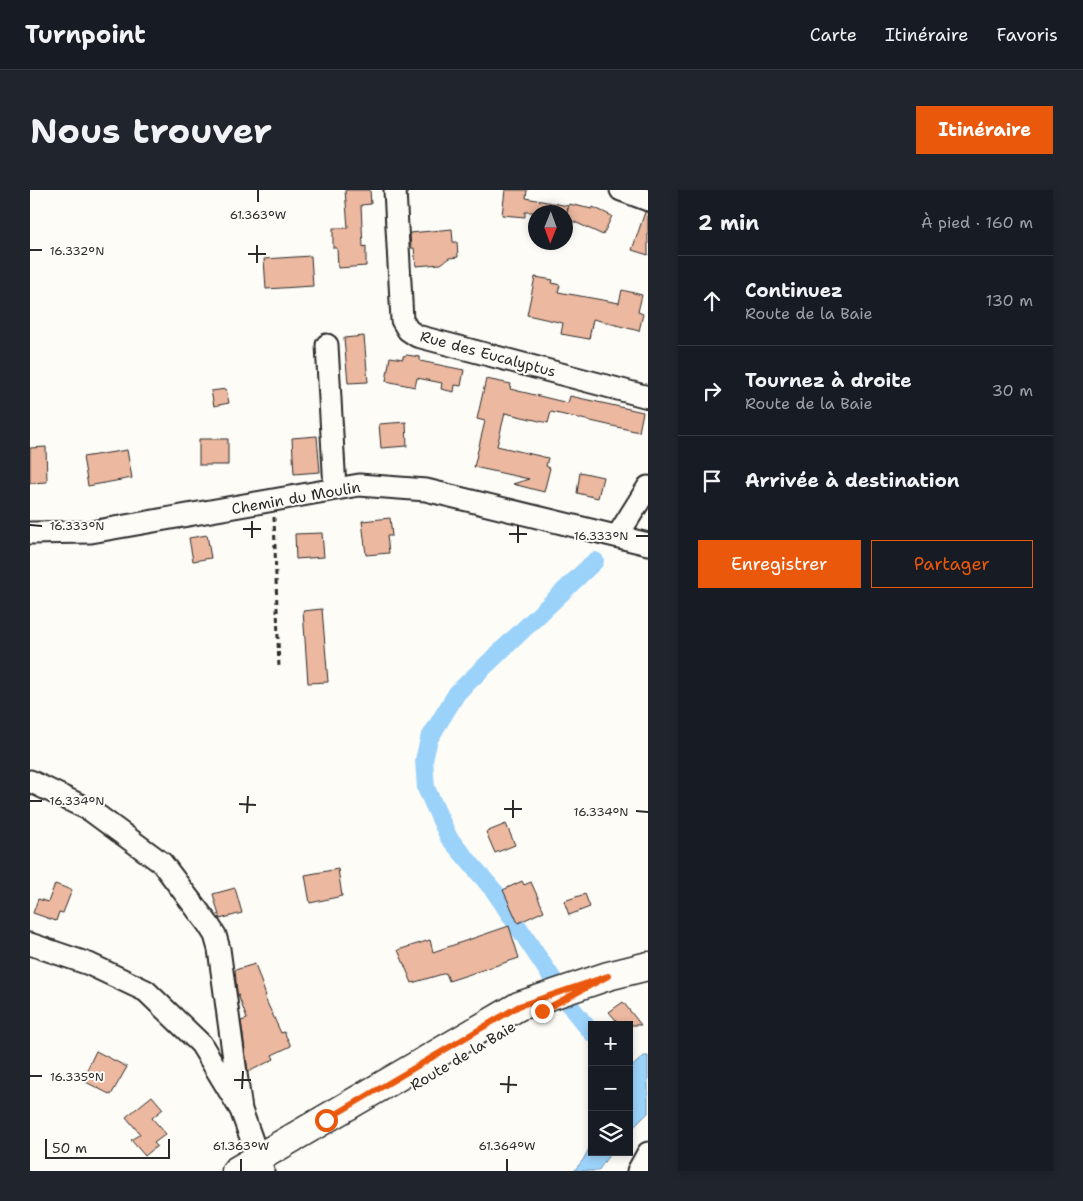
<!DOCTYPE html>
<html lang="fr">
<meta charset="utf-8">
<style>
:root{--surface:#171b24;--page:#20242c;--text:#f1f3f6;--muted:#9ea1a6;--line:#363941;--accent:#ea580c}
body{margin:0;font-family:"Shantell Sans",sans-serif;background:var(--page);color:var(--text)}
.controls{position:absolute;right:15px;bottom:15px;display:grid;overflow:hidden;border-radius:0px;box-shadow:0 2px 8px #0003}
.controls button{width:45px;height:45px;display:grid;place-items:center;padding:0;border:0;border-bottom:1px solid var(--line);background:var(--surface);color:var(--text);font:25px sans-serif}
.compass{position:absolute;left:498px;top:15px;width:45px;height:45px;border-radius:50%;background:var(--surface);box-shadow:0 2px 8px #0003;rotate:181deg}
.scale{position:absolute;left:15px;bottom:12px;width:125px;box-sizing:border-box;padding-left:5px;border:2px solid #2b2b2b;border-top:0;font-size:14px;line-height:18px;white-space:nowrap;color:#2b2b2b;-webkit-text-stroke:4px #fdfcf7;paint-order:stroke}
.stop{position:absolute;width:15px;height:15px;margin:-11px;border:4px solid #ea580c;border-radius:50%;background:#fff}
.stop.end{background:#ea580c;border-color:#fff;box-shadow:0 1px 5px #0008}
.list{margin:0;padding:0;list-style:none}
h2{display:flex;justify-content:space-between;align-items:center;height:65px;margin:0;padding:0 20px;font-size:21px}
h2 small{font-size:16px;font-weight:400;color:var(--muted)}
.list li{display:grid;grid-template-columns:32px 1fr auto;gap:15px;align-items:center;box-sizing:border-box;height:90px;padding:0 20px;border-top:1px solid var(--line)}
.list b{display:block;font-size:19px;white-space:nowrap}
.list p{margin:0;font-size:16px;white-space:nowrap;color:var(--muted)}
.list em{font-size:16px;font-style:normal;color:var(--muted)}
.actions{display:flex;gap:10px;padding:15px 20px}
.actions a{flex:1;padding:11px 0;border:1px solid var(--accent);border-radius:0px;text-align:center;font-size:18px;color:var(--accent)}
.actions .main{background:var(--accent);color:#fff}
.icon{flex:none;width:28px;height:28px;fill:none;stroke:currentColor;stroke-width:2;stroke-linecap:round;stroke-linejoin:round}
.map{position:relative;flex:none;width:618px;height:981px;overflow:hidden;border-radius:0px}
header{display:flex;align-items:center;gap:30px;box-sizing:border-box;height:70px;padding:0 25px;background:var(--surface);border-bottom:1px solid var(--line)}
header strong{font-size:24px}
nav{display:flex;gap:28px;margin-inline-start:auto;font-size:18px}
.intro{display:flex;align-items:center;justify-content:space-between;box-sizing:border-box;height:120px;padding:0 30px}
h1{margin:0;font-size:35px}
.button{padding:12px 22px;border-radius:0px;background:var(--accent);color:#fff;font-size:18px;font-weight:700}
main{display:flex;gap:30px;padding:0 30px}
aside{flex:1;background:var(--surface);border-radius:0px;box-shadow:0 2px 8px #0003}
.map>svg:first-child{display:block}
.water{fill:#9bd2fa;stroke:#6e8fa7}
.lines{fill:none;stroke-linecap:round;stroke-linejoin:round}
.canal{stroke:#9bd2fa;stroke-width:18}
.building{fill:#ecb89f;stroke:#2b2b2b}
.minor-casing{stroke:#2b2b2b;stroke-width:25}
.major-casing{stroke:#2b2b2b;stroke-width:31}
.path{stroke:#2b2b2b;stroke-width:3;stroke-dasharray:5 4;stroke-linecap:butt}
.minor{stroke:#fdfcf7;stroke-width:21}
.major{stroke:#fdfcf7;stroke-width:28}
.route{stroke:#ea580c;stroke-width:6}
.ticks{fill:none;stroke:#2b2b2b;stroke-width:2}
.labels{text-anchor:middle;stroke-width:4;stroke-linejoin:round;paint-order:stroke}
.street-label{font-size:15px;fill:#2b2b2b;stroke:#fdfcf7}
.ticks-label{font-size:12px;text-anchor:middle;fill:#2b2b2b;stroke:#fdfcf7;stroke-width:4;stroke-linejoin:round;paint-order:stroke}
</style>
<header>
<strong>Turnpoint</strong>
<nav><a>Carte</a><a>Itinéraire</a><a>Favoris</a></nav>
</header>
<div class="intro"><h1>Nous trouver</h1><a class="button">Itinéraire</a></div>
<main>
<div class="map">
<svg width="618" height="981" viewBox="0 0 618 981">
<rect width="100%" height="100%" fill="#fdfcf7"/>
<filter id="ink" filterUnits="userSpaceOnUse"><feTurbulence type="fractalNoise" baseFrequency=".02" numOctaves="2"/><feDisplacementMap in="SourceGraphic" scale="10" xChannelSelector="R" yChannelSelector="G"/><feConvolveMatrix kernelMatrix="1 2 1 2 8 2 1 2 1" color-interpolation-filters="sRGB"/></filter>
<g filter="url(#ink)">
<path class="water" d="M 614,866 L 618,866 L 618,923 L 599,942 L 599,879 Z
M 562,953 L 562,962 L 581,962 L 568,981 L 544,981 L 553,970 Z"/>
<g class="lines">
<path class="canal" d="M 562,843 L 544,821 L 465,702 L 419,648 L 396,598 L 394,570 L 399,549 L 427,503 L 565,371"/>
</g>
<path class="building" d="M 315,0 L 340,0 L 341,14 L 331,15 L 333,57 L 336,56 L 336,76 L 308,78 L 307,58 L 303,58 L 303,38 L 318,38 Z
M 475,0 L 497,0 L 496,8 L 538,16 L 537,22 L 495,22 L 495,27 L 472,25 Z
M 539,14 L 562,19 L 563,17 L 582,26 L 573,45 L 536,28 Z
M 615,22 L 618,22 L 618,65 L 602,60 Z
M 422,39 L 423,52 L 427,52 L 428,67 L 419,68 L 411,74 L 386,76 L 384,58 L 381,58 L 380,43 Z
M 281,66 L 283,96 L 236,99 L 234,69 Z
M 505,87 L 523,90 L 522,93 L 530,95 L 528,102 L 589,113 L 592,100 L 612,105 L 608,122 L 613,124 L 609,141 L 563,129 L 559,149 L 531,144 L 533,133 L 497,125 Z
M 334,146 L 338,192 L 318,193 L 314,148 Z
M 377,165 L 390,167 L 390,171 L 434,180 L 431,196 L 425,195 L 424,202 L 411,199 L 412,193 L 387,188 L 385,197 L 356,191 L 360,167 L 373,169 L 373,166 Z
M 456,189 L 481,194 L 480,199 L 538,213 L 540,206 L 613,222 L 609,242 L 521,222 L 518,233 L 475,223 L 467,256 L 518,268 L 516,276 L 520,278 L 514,302 L 483,294 L 499,289 L 444,277 L 455,231 L 447,229 Z
M 196,199 L 199,213 L 184,216 L 181,201 Z
M 376,232 L 377,256 L 351,258 L 349,234 Z
M 287,246 L 290,282 L 264,284 L 262,248 Z
M 169,249 L 198,249 L 198,275 L 169,275 Z
M 16,257 L 17,292 L 0,293 L 0,258 Z
M 97,260 L 102,288 L 58,296 L 53,267 Z
M 550,282 L 573,287 L 568,308 L 547,303 Z
M 360,328 L 362,346 L 357,346 L 359,363 L 336,365 L 332,331 Z
M 292,343 L 294,367 L 266,369 L 265,344 Z
M 177,345 L 181,368 L 163,371 L 159,348 Z
M 292,419 L 298,492 L 278,493 L 273,421 Z
M 476,634 L 485,655 L 465,663 L 456,642 Z
M 308,679 L 312,706 L 280,713 L 275,685 Z
M 492,691 L 494,695 L 501,692 L 514,721 L 488,733 L 473,700 Z
M 25,694 L 42,700 L 33,723 L 29,722 L 26,731 L 3,723 L 8,709 L 18,712 Z
M 205,698 L 212,723 L 190,729 L 183,704 Z
M 555,704 L 560,717 L 539,725 L 534,711 Z
M 479,736 L 489,768 L 419,791 L 416,783 L 382,793 L 368,760 L 400,750 L 403,762 Z
M 225,774 L 236,806 L 234,806 L 251,843 L 254,842 L 261,856 L 242,865 L 244,869 L 218,882 L 211,831 L 217,829 L 207,802 L 205,780 Z
M 593,812 L 611,835 L 590,835 L 579,822 Z
M 66,861 L 97,877 L 81,905 L 52,890 Z
M 122,906 L 133,919 L 122,928 L 136,944 L 124,953 L 127,956 L 115,966 L 101,950 L 110,944 L 96,927 Z"/>
<g class="lines">
<defs>
<path id="minor" d="M 365,0 L 372,130 L 378,140 L 387,146 L 618,207
M 591,0 L 618,10
M 297,155 L 305,299
M 0,343 L 61,342 L 329,295 L 396,300 L 618,354
M 588,345 L 618,297
M 0,591 L 60,620 L 132,673 L 178,734 L 185,745 L 189,759 L 211,920
M 0,754 L 59,774 L 116,801 L 171,854 L 211,920 L 233,981
M 608,981 L 618,963"/>
<path id="major" d="M 206,981 L 489,816 L 578,786 L 618,776"/>
</defs>
<use href="#minor" class="minor-casing"/>
<use href="#major" class="major-casing"/>
<path class="path" d="M 244,327 L 249,479"/>
<use href="#minor" class="minor"/>
<use href="#major" class="major"/>
</g>
</g>
<g class="lines" filter="url(#ink)">
<path class="route" d="M 296,930 L 489,816 L 578,786 L 512,821"/>
</g>
<path class="ticks" d="M 228,12 L 228,0M 0,60 L 12,60M 218,64 L 236,64M 227,73 L 227,55M 0,335 L 12,336M 213,339 L 231,339M 479,344 L 497,344M 606,346 L 618,346M 222,348 L 222,331M 488,353 L 488,335M 0,611 L 12,611M 209,614 L 226,615M 474,619 L 492,619M 606,621 L 618,622M 217,623 L 218,606M 483,628 L 483,610M 0,886 L 12,886M 204,890 L 221,890M 470,894 L 487,895M 212,899 L 213,881M 478,903 L 479,886M 211,981 L 211,969M 477,981 L 477,969"/>
<g class="labels">
<g class="street-label">
<text transform="translate(458 164) rotate(15)" y="5">Rue des Eucalyptus</text>
<text transform="translate(266 308) rotate(-10)" y="5">Chemin du Moulin</text>
<text transform="translate(433 866) rotate(-31)" y="5">Route de la Baie</text>
</g>
</g>
<g class="ticks-label">
<text x="228" y="29">61.363°W</text>
<text x="47" y="65">16.332°N</text>
<text x="47" y="340">16.333°N</text>
<text x="571" y="350">16.333°N</text>
<text x="47" y="615">16.334°N</text>
<text x="571" y="626">16.334°N</text>
<text x="47" y="891">16.335°N</text>
<text x="211" y="960">61.363°W</text>
<text x="477" y="960">61.364°W</text>
</g>
</svg>
<div class="controls">
<button>+</button>
<button>−</button>
<button><svg class="icon" aria-label="layers" viewBox="0 0 24 24"><path d="M12 4l9 5-9 5-9-5zM3 14l9 5 9-5"/></svg></button>
</div>
<svg class="compass" viewBox="-18 -18 36 36"><path d="M0-13l5 13h-10z" fill="#e53935"/><path d="M0 13l5-13h-10z" fill="#9ea1a6"/></svg>
<div class="scale">50 m</div>
<div class="stop" style="left:296px;top:930px"></div>
<div class="stop end" style="left:512px;top:821px"></div>
</div>
<aside>
<h2>2 min<small>À pied · 160 m</small></h2>
<ul class="list">
<li><svg class="icon" aria-label="ahead" viewBox="0 0 24 24"><path d="M12 20V5M6 11l6-6 6 6"/></svg><div><b>Continuez</b><p>Route de la Baie</p></div><em>130 m</em></li>
<li><svg class="icon" aria-label="right" viewBox="0 0 24 24"><path d="M7 20v-9h11M14 6l5 5-5 5"/></svg><div><b>Tournez à droite</b><p>Route de la Baie</p></div><em>30 m</em></li>
<li><svg class="icon" aria-label="arrive" viewBox="0 0 24 24"><path d="M6 21V4h12l-3 4 3 4H6"/></svg><div><b>Arrivée à destination</b></div></li>
</ul>
<div class="actions"><a class="main">Enregistrer</a><a>Partager</a></div>
</aside>
</main>
